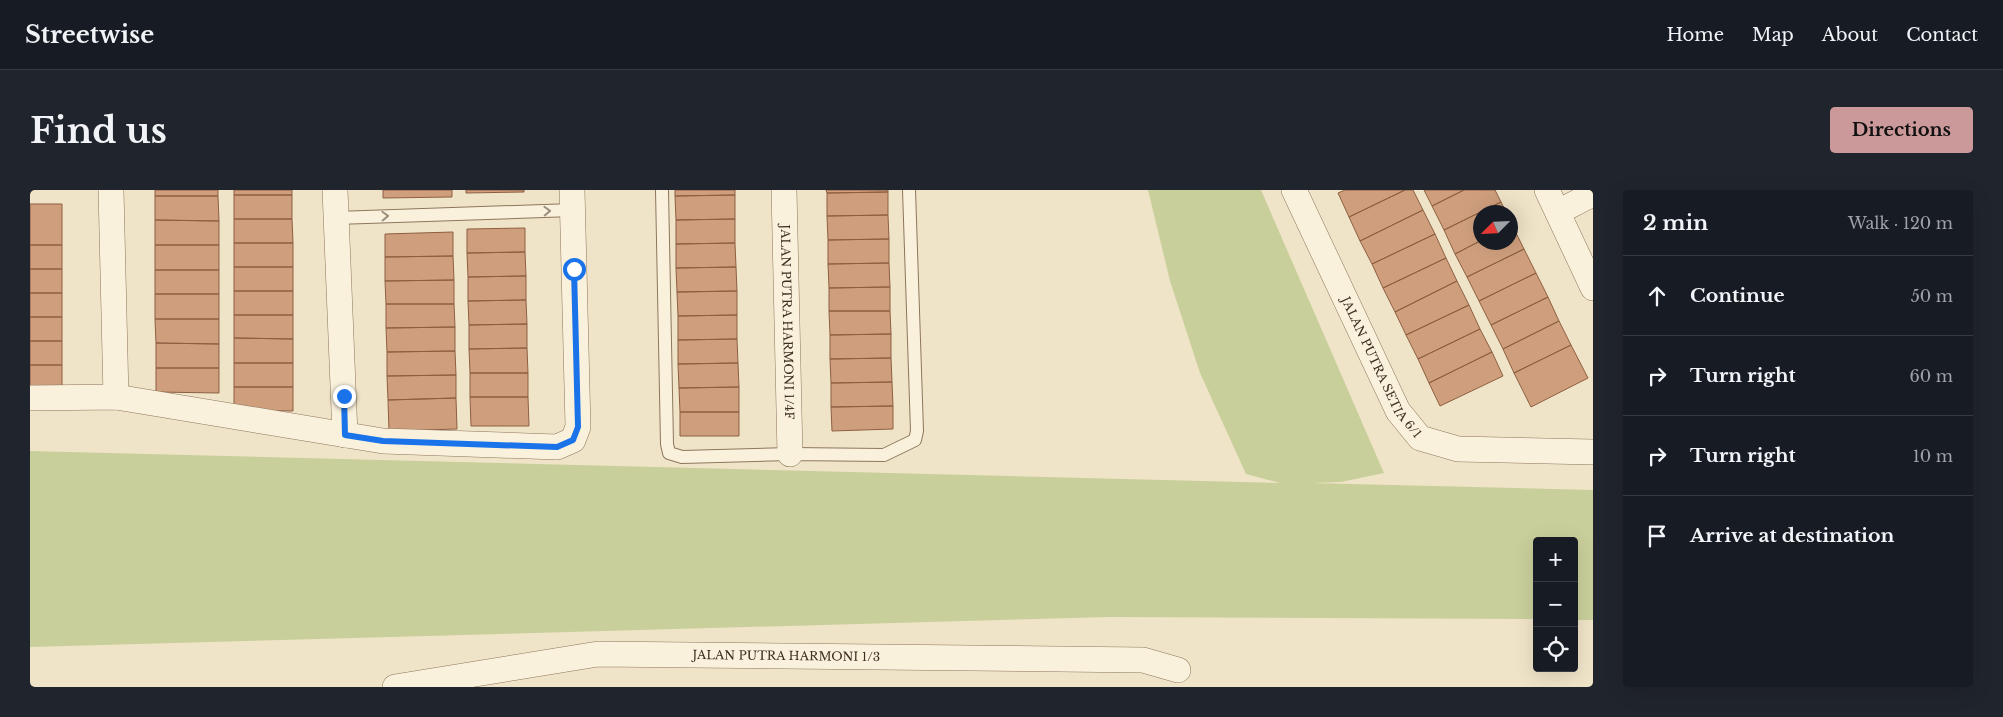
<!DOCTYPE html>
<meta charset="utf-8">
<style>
:root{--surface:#171b24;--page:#20242c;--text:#f1f3f6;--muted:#9ea1a6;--line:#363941;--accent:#cc999b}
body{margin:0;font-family:"Libre Baskerville",serif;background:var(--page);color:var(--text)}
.controls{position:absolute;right:15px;bottom:15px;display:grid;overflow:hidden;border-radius:5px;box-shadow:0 5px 20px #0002}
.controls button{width:45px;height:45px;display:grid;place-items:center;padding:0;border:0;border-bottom:1px solid var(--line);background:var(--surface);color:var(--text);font:25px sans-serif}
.compass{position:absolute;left:1443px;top:15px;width:45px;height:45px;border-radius:50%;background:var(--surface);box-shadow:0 5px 20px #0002;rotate:246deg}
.stop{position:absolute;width:15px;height:15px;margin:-11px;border:4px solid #1a73e8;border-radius:50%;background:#fff}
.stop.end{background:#1a73e8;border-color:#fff;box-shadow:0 1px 5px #0008}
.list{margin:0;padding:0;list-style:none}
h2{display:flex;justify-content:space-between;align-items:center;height:65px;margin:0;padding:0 20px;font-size:21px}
h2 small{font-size:16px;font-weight:400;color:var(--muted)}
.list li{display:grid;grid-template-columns:32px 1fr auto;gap:15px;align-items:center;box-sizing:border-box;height:80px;padding:0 20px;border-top:1px solid var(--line)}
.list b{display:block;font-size:19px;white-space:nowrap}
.list em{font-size:16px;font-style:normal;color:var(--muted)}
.icon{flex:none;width:28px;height:28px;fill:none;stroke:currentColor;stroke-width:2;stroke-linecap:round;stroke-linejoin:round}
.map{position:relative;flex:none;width:1563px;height:497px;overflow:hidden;border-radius:5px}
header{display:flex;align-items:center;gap:30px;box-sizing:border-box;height:70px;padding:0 25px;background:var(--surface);border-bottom:1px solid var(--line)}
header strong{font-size:24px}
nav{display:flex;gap:28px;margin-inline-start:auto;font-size:18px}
.intro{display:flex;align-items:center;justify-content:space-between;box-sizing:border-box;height:120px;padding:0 30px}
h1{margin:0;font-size:35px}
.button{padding:12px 22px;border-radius:5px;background:var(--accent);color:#111;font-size:18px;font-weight:700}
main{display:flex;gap:30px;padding:0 30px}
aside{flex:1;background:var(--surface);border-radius:5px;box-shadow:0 5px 20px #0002}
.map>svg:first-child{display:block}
.green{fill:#c9cf9b}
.building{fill:#cf9f7d;stroke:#8d5f41}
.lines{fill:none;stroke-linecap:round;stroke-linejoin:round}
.service-casing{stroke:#8d765c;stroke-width:14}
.minor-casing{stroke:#8d765c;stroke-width:26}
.service{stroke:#faf1dc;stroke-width:12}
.minor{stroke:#faf1dc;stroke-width:25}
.oneway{stroke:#9c907e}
.route{stroke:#1a73e8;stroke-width:6}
.labels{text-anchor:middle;stroke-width:4;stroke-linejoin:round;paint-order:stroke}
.street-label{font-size:12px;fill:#3d2e20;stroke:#f7eed8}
</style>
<header>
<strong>Streetwise</strong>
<nav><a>Home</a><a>Map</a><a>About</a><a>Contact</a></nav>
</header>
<div class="intro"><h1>Find us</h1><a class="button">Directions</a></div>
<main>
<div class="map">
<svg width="1563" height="497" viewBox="0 0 1563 497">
<rect width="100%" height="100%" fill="#f0e4c8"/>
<path class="green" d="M 1118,0 L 1231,0 L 1354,283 L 1311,292 L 1281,293 L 1563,300 L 1563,430 L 1544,430 L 1544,351 L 1507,351 L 1507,429 L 1080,427 L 0,457 L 0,261 L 1250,293 L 1216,284 L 1170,183 L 1140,91 Z"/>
<path class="building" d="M 125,0 L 188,0 L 188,6 L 125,6 Z
M 204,0 L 262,0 L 262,5 L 204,5 Z
M 353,0 L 422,0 L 422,7 L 353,8 Z
M 436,0 L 494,0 L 494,2 L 436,3 Z
M 645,0 L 705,0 L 705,5 L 645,6 Z
M 796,0 L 858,0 L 858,2 L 797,3 Z
M 1315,0 L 1375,0 L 1319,27 L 1308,3 Z
M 1375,0 L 1383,0 L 1393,20 L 1330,51 L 1319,27 Z
M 1394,0 L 1434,0 L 1402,16 Z
M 1434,0 L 1465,0 L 1471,12 L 1414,40 L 1402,16 Z
M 858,2 L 858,25 L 797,26 L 797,3 Z
M 204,5 L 262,5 L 262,29 L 204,29 Z
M 705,5 L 705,29 L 646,30 L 645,6 Z
M 125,6 L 188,6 L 189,31 L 125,30 Z
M 1471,12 L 1476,22 L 1450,22 L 1450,51 L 1425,64 L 1414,40 Z
M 0,14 L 32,14 L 32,55 L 0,55 Z
M 1393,20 L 1405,44 L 1342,74 L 1330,51 Z
M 858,25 L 859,49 L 798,50 L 797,26 Z
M 204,29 L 262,29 L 263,53 L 204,53 Z
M 705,29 L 705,53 L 646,54 L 646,30 Z
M 125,30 L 189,31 L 189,55 L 125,55 Z
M 1482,35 L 1494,59 L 1437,87 L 1425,64 L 1450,51 L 1480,52 L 1480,36 Z
M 495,38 L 495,62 L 437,63 L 437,39 Z
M 423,42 L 423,66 L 355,67 L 355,44 Z
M 1405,44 L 1416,68 L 1353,98 L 1342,74 Z
M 859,49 L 859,73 L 798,74 L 798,50 Z
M 204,53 L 263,53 L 263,77 L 204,77 Z
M 705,53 L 706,77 L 646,78 L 646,54 Z
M 0,55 L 32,55 L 32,79 L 0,79 Z
M 125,55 L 189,55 L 189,80 L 125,80 Z
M 1494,59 L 1506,83 L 1449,111 L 1437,87 Z
M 495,62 L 496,86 L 438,87 L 437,63 Z
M 423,66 L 424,90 L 355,91 L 355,67 Z
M 1416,68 L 1427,91 L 1365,122 L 1353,98 Z
M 859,73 L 860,97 L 799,98 L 798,74 Z
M 204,77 L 263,77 L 263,101 L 204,101 Z
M 706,77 L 707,101 L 647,102 L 646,78 Z
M 0,79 L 32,79 L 32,103 L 0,103 Z
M 125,80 L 189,80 L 189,104 L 125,104 Z
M 1506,83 L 1518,107 L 1461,135 L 1449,111 Z
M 496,86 L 496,110 L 438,111 L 438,87 Z
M 424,90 L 424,114 L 356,114 L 355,91 Z
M 1427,91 L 1439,115 L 1376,145 L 1365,122 Z
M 860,97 L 860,121 L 799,121 L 799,98 Z
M 204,101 L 263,101 L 263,125 L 204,125 Z
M 707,101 L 707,125 L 648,126 L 647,102 Z
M 0,103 L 32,103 L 32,127 L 0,127 Z
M 125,104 L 189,104 L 189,129 L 125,129 Z
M 1518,107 L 1529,131 L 1473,159 L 1461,135 Z
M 496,110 L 497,134 L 439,135 L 438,111 Z
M 356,114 L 424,114 L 425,137 L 356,138 Z
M 1439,115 L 1450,139 L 1388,169 L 1376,145 Z
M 799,121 L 860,121 L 861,144 L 800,145 Z
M 204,125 L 263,125 L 263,149 L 204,148 Z
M 707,125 L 707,149 L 648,150 L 648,126 Z
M 0,127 L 32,127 L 32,151 L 0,151 Z
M 125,129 L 189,129 L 189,154 L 126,153 Z
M 1529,131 L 1541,155 L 1484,183 L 1473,159 Z
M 497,134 L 497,158 L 439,159 L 439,135 Z
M 425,137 L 425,161 L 357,162 L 356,138 Z
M 1450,139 L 1462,162 L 1399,193 L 1388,169 Z
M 861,144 L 861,168 L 800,169 L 800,145 Z
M 204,148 L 263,149 L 263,173 L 204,173 Z
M 707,149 L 708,173 L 648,174 L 648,150 Z
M 0,151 L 32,151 L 32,175 L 0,175 Z
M 126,153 L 189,154 L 189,178 L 126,178 Z
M 1541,155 L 1558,188 L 1501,217 L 1484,183 Z
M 497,158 L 498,183 L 440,183 L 439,159 Z
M 425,161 L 426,185 L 357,186 L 357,162 Z
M 1462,162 L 1473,186 L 1410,216 L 1399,193 Z
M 861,168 L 862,192 L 801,193 L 800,169 Z
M 204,173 L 263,173 L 263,197 L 204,197 Z
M 708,173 L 709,197 L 649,198 L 648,174 Z
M 0,175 L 32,175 L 32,199 L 0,199 Z
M 126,178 L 189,178 L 189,203 L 126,202 Z
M 440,183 L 498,183 L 498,207 L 440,207 Z
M 426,185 L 426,208 L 358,210 L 357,186 Z
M 862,192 L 863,216 L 801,217 L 801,193 Z
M 204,197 L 263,197 L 263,221 L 204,220 Z
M 709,197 L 709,222 L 650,222 L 649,198 Z
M 440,207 L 498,207 L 499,236 L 441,236 Z
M 426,208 L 427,239 L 359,241 L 358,210 Z
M 863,216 L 863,239 L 802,241 L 801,217 Z
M 650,222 L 709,222 L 709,246 L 650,246 Z"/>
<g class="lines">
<defs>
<path id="service" d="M 632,0 L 637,254 L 639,263 L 652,267 L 760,264 L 854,265 L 885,250 L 887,241 L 879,0
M 306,28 L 543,20"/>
<g id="minor">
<path d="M 81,0 L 86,207"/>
<path d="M 305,0 L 315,245"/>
<path id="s1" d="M 754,0 L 760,264"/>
<path id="s2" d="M 1264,0 L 1368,221 L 1390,248 L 1428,259 L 1563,262"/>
<path d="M 1517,0 L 1563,98"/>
<path d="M 1528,22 L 1563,4"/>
<path d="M 0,208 L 86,207 L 353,251 L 527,257 L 543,250 L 548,237 L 542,0"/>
<path id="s3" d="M 365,497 L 568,464 L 1113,470 L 1148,480"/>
</g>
</defs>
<use href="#service" class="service-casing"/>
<use href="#minor" class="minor-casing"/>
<use href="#service" class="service"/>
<use href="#minor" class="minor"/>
</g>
<defs><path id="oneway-chevron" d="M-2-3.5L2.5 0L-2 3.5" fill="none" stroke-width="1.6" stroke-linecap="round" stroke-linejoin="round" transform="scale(1.25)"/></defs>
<g class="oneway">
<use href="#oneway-chevron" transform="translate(517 21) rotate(-2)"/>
<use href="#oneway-chevron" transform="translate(355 26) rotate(-2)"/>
</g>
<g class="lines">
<path class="route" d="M 314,206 L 315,245 L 353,251 L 527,257 L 543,250 L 548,237 L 544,79"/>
</g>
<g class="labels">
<g class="street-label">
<text dy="4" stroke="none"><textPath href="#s1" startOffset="132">JALAN PUTRA HARMONI 1/4F</textPath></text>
<text dy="4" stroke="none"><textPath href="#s2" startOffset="198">JALAN PUTRA SETIA 6/1</textPath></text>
<text dy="4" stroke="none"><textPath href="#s3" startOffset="394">JALAN PUTRA HARMONI 1/3</textPath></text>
</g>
</g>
</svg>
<div class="controls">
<button>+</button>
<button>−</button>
<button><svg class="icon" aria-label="locate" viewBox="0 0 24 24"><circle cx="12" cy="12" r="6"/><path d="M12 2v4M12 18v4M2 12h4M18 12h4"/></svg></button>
</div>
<svg class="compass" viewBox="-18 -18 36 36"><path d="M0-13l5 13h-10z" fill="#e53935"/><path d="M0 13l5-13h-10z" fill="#9ea1a6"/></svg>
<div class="stop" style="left:544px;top:79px"></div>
<div class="stop end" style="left:314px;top:206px"></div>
</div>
<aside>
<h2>2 min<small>Walk · 120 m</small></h2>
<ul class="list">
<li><svg class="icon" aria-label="ahead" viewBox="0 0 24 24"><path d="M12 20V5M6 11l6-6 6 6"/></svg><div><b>Continue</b></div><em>50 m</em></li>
<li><svg class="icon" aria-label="right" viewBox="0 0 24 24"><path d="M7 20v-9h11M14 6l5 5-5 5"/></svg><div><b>Turn right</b></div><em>60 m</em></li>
<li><svg class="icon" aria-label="right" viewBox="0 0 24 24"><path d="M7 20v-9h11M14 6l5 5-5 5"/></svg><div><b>Turn right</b></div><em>10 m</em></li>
<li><svg class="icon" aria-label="arrive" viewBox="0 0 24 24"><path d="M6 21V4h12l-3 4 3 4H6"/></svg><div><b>Arrive at destination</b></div></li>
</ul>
</aside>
</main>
